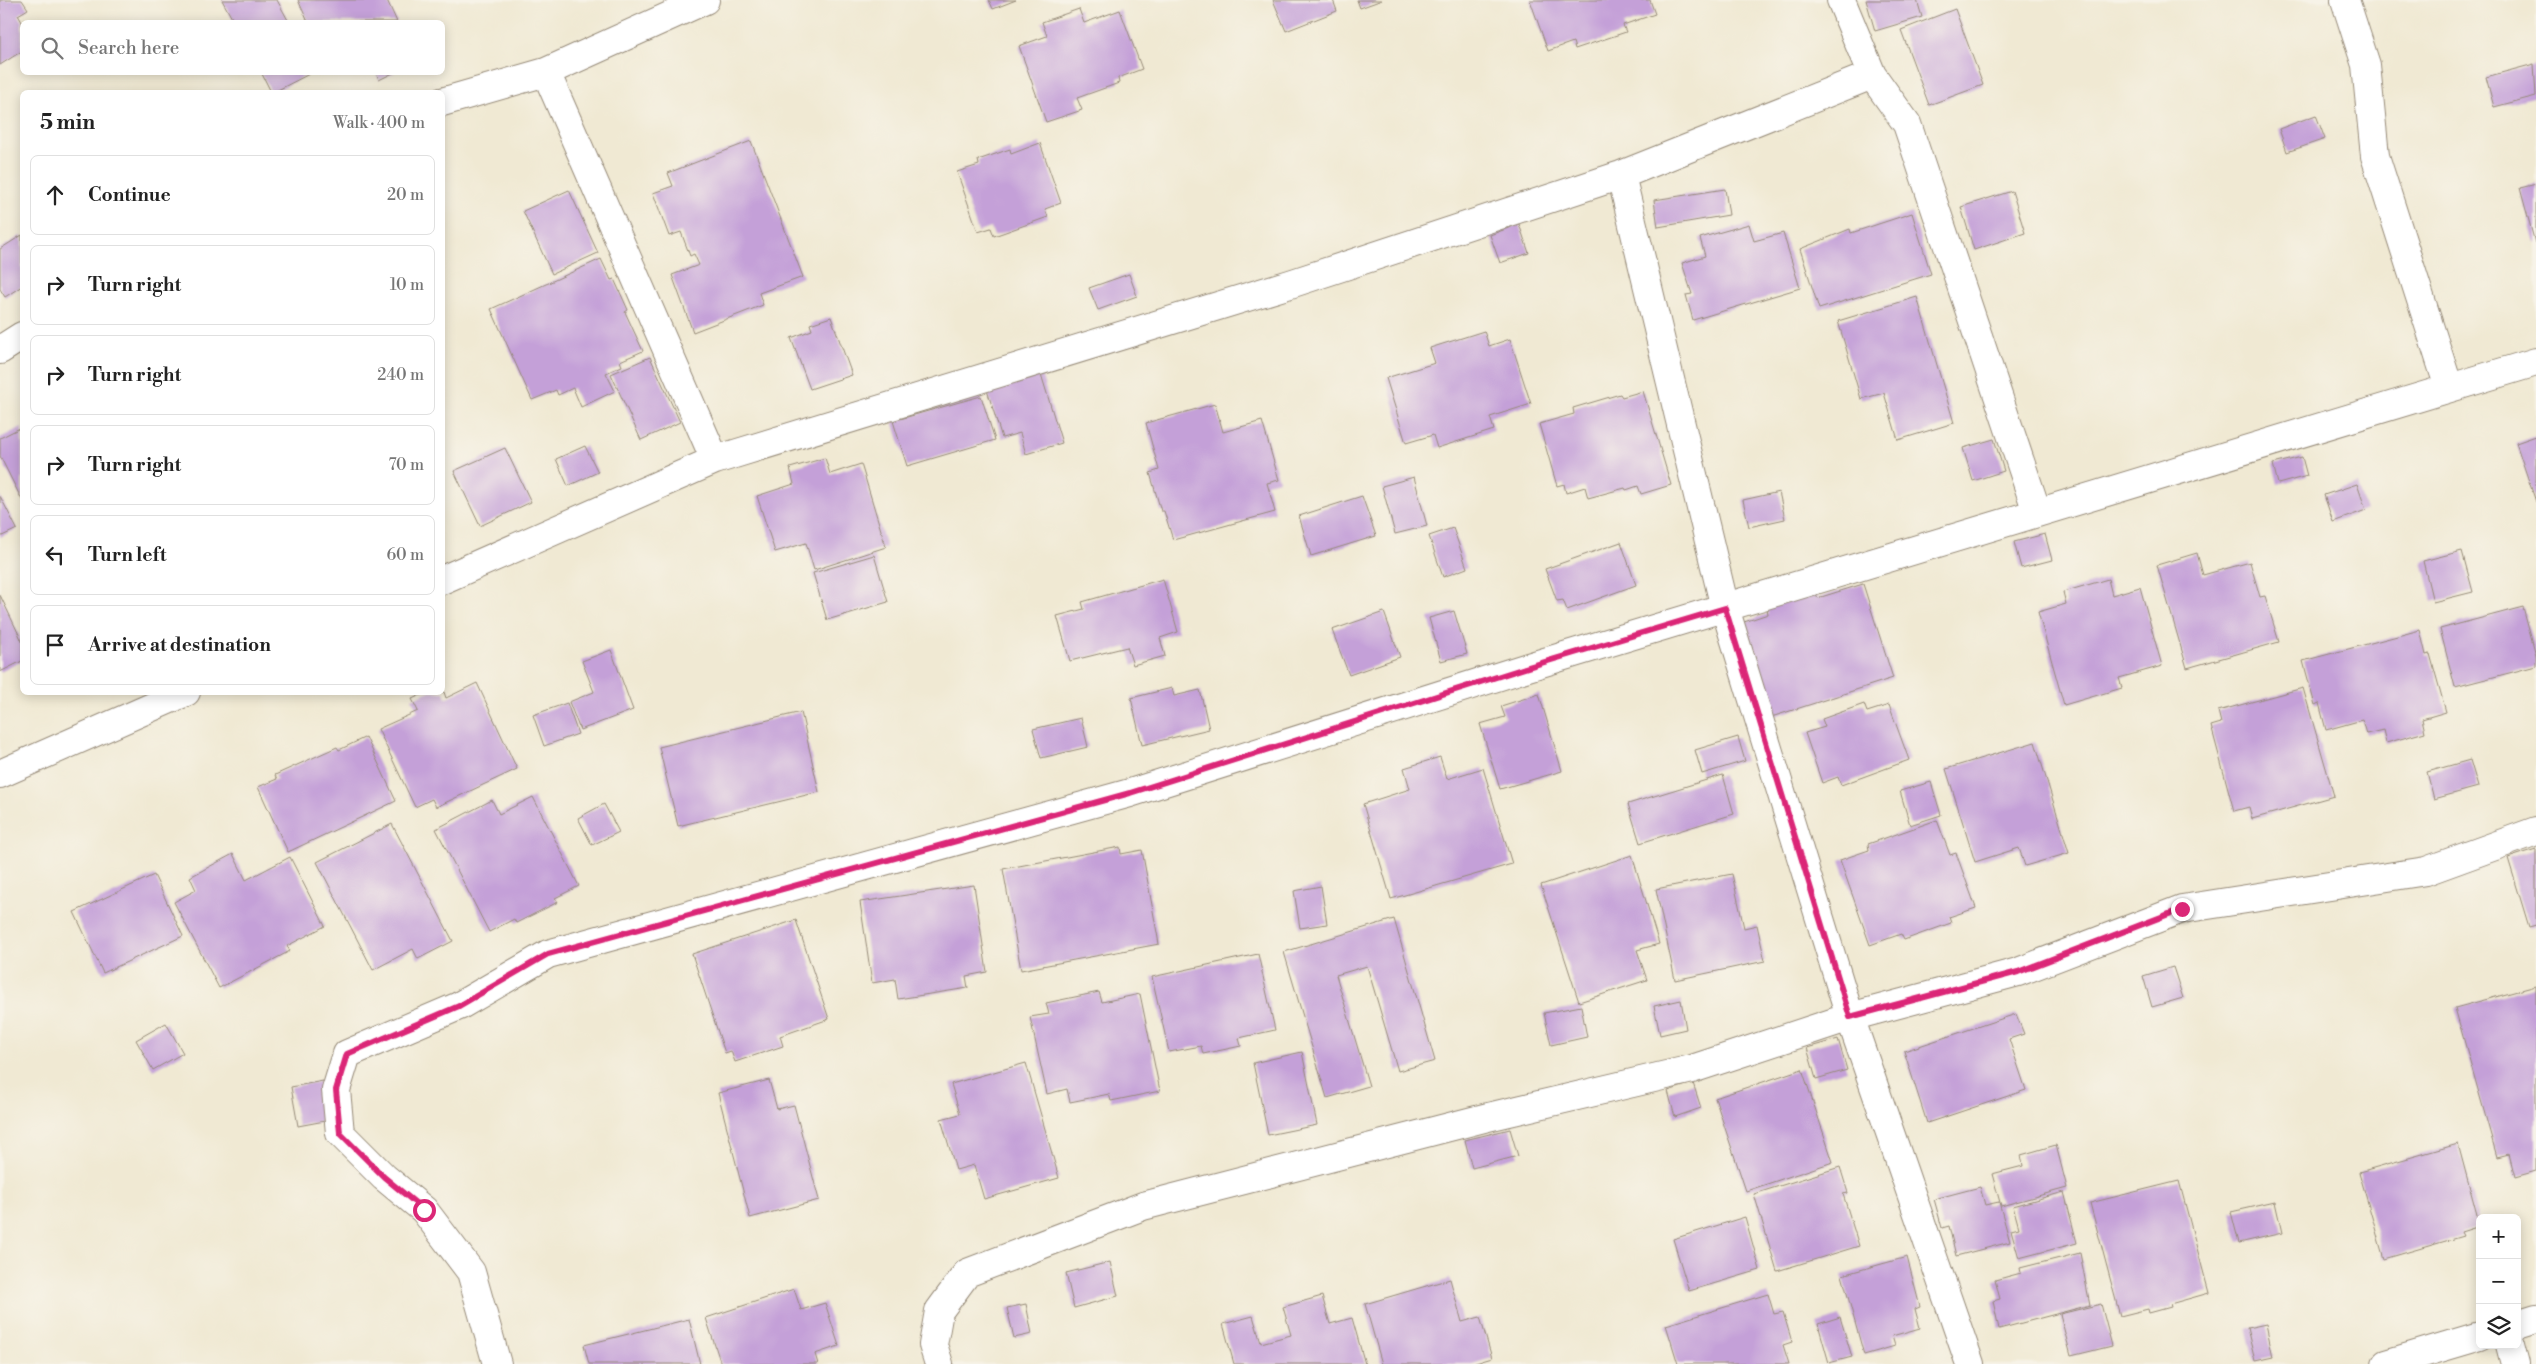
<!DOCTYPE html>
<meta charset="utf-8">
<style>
:root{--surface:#fff;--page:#f6f6f6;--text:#222;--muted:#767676;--line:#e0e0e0}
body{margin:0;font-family:"Libre Bodoni",serif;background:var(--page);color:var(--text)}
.controls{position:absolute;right:15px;bottom:15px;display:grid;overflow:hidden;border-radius:8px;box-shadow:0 2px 12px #0003}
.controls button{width:45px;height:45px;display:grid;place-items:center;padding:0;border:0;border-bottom:1px solid var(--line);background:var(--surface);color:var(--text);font:25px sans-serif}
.stop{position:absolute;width:15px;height:15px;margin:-11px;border:4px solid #db2777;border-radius:50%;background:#fff}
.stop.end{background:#db2777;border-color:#fff;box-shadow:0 1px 5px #0008}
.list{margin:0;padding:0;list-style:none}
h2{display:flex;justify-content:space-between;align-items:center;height:65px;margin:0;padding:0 20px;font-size:21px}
h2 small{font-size:16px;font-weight:400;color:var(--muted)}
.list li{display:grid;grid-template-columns:32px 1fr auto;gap:15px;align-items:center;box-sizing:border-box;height:80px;margin:0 10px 10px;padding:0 10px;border:1px solid var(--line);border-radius:8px}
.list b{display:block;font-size:19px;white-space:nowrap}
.list em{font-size:16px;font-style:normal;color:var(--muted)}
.icon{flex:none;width:28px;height:28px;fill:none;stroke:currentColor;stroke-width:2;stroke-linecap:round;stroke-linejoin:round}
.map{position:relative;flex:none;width:2536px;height:1364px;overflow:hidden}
.search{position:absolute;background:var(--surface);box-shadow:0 2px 12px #0003;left:20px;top:20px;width:425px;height:55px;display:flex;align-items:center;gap:12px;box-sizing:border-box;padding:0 18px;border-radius:8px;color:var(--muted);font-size:19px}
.panel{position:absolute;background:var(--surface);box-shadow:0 2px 12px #0003;left:20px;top:90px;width:425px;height:605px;border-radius:8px}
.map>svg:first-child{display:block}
.building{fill:#c4a0d8}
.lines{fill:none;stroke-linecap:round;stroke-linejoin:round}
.minor-casing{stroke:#968a78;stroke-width:30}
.minor{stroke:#fff;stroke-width:28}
.route{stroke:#db2777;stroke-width:6}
</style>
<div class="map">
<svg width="2536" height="1364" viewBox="0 0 2536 1364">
<rect width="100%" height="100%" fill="#f7f3e8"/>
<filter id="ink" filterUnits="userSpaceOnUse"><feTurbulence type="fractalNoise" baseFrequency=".02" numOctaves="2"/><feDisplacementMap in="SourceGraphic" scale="10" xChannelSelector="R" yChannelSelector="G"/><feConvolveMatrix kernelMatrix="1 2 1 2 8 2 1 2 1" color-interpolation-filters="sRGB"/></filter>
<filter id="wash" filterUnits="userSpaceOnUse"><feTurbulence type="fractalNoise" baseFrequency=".0096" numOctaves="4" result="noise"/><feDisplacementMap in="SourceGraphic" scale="20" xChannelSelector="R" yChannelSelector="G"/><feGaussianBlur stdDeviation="1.12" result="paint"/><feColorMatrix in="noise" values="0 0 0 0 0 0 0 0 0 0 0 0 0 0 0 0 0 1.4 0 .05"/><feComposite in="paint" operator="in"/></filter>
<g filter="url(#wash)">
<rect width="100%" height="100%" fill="#f0e9d3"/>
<g id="blocks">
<path class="building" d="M 0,0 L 22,0 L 28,9 L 18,15 L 22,22 L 22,51 L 0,65 Z
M 222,0 L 277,0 L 289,22 L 234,22 Z
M 298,0 L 387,0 L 397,22 L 308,22 Z
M 989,0 L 1016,0 L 993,9 Z
M 1273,0 L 1333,0 L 1337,11 L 1286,31 Z
M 1357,0 L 1382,0 L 1360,8 Z
M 1530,0 L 1650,0 L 1655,14 L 1623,25 L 1626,32 L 1575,49 L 1573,42 L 1548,51 Z
M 1866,0 L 1917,0 L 1922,17 L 1875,31 Z
M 1079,9 L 1084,23 L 1120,10 L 1142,69 L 1118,78 L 1119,83 L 1077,98 L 1082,110 L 1046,122 L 1019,46 L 1047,36 L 1042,22 Z
M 1955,9 L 1983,85 L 1929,105 L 1901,30 Z
M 2534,64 L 2536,96 L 2494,107 L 2486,77 Z
M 261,72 L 313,72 L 274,92 L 271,92 Z
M 376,72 L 395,72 L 379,80 Z
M 2316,115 L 2325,139 L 2287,152 L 2279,129 Z
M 751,141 L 803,277 L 759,293 L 763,305 L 693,332 L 672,275 L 699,265 L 694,254 L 690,256 L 681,232 L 669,236 L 653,193 L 673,186 L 668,173 Z
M 1040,143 L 1061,203 L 1045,209 L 1048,217 L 994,236 L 991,228 L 978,232 L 957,172 L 979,165 L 978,160 L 1010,149 L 1011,154 Z
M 2536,184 L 2536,242 L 2535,243 L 2520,188 Z
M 1725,189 L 1729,215 L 1658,227 L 1654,200 Z
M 569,190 L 598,253 L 552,274 L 523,211 Z
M 2012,191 L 2025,233 L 1974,250 L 1961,207 Z
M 1912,213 L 1931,274 L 1819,309 L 1800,249 L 1850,229 L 1851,233 Z
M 1519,224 L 1529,253 L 1500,263 L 1490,235 Z
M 1749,224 L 1754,241 L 1783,233 L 1800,288 L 1693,320 L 1686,295 L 1692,294 L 1682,263 L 1705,256 L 1700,238 Z
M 22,235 L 22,286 L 5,297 L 0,289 L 0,249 Z
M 601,259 L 611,280 L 614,279 L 628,310 L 625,312 L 643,351 L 620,361 L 622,366 L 606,373 L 615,391 L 581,407 L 573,388 L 558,395 L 556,390 L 532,400 L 491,309 Z
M 1129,274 L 1137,296 L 1098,310 L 1089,288 Z
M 1917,297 L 1954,423 L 1898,440 L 1884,393 L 1861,399 L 1838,321 Z
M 831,317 L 852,375 L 810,389 L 791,338 L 812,330 L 810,324 Z
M 1484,331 L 1489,346 L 1510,339 L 1531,404 L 1490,417 L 1494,430 L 1437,448 L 1433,435 L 1406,443 L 1386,378 L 1435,363 L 1430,348 Z
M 650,357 L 680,422 L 641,440 L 611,374 Z
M 1041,374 L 1062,443 L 1026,454 L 1020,433 L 1002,438 L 987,390 Z
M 1643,391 L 1671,485 L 1641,494 L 1638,486 L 1626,490 L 1625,488 L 1588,498 L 1585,487 L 1566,493 L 1564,484 L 1557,486 L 1539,424 L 1574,414 L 1573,408 L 1620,394 L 1622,397 Z
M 981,396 L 995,440 L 907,466 L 893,421 Z
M 1215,404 L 1223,432 L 1262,421 L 1279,480 L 1267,483 L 1275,512 L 1173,540 L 1164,511 L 1161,511 L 1150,473 L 1159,470 L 1146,423 Z
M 22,427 L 22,500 L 0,456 L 0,438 Z
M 2536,436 L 2536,502 L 2516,443 Z
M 1994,439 L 2004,471 L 1973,481 L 1963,448 Z
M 585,446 L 598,472 L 568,486 L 556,459 Z
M 505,448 L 531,502 L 480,526 L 454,471 Z
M 2302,457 L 2307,476 L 2278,484 L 2273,464 Z
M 825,458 L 830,474 L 861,464 L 886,547 L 814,570 L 806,543 L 775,552 L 757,496 L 794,484 L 790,468 Z
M 1414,477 L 1427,526 L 1395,534 L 1382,486 Z
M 2357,484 L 2366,510 L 2333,522 L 2324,495 Z
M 1779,492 L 1785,519 L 1749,527 L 1743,500 Z
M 0,496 L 17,529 L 0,537 Z
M 1362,496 L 1376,536 L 1311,556 L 1299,516 Z
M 1453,528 L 1467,568 L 1443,577 L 1429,536 Z
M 2045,534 L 2052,560 L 2021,568 L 2014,542 Z
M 1621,542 L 1636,585 L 1567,610 L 1563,600 L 1557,601 L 1545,569 Z
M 2462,551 L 2473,592 L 2433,602 L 2423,561 Z
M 2197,553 L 2203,575 L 2250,562 L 2260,597 L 2265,596 L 2279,642 L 2187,668 L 2157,565 Z
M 874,555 L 888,602 L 827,620 L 813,573 Z
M 1163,579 L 1178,632 L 1160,638 L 1165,656 L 1133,665 L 1127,647 L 1070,661 L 1057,616 L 1084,609 L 1082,602 Z
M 2108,579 L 2112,595 L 2140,587 L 2162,666 L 2119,678 L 2122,688 L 2064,705 L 2038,612 L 2066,604 L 2063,592 Z
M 1863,584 L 1893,678 L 1765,719 L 1735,625 L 1768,614 L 1767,608 L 1815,592 L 1818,598 Z
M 0,595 L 22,641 L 22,661 L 0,672 Z
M 2523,607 L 2536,655 L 2536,666 L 2455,687 L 2440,629 Z
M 1454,611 L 1467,654 L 1441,661 L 1429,618 Z
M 1384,612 L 1400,657 L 1349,675 L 1332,630 Z
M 2420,630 L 2426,655 L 2430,654 L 2446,712 L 2422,719 L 2425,732 L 2386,743 L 2383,730 L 2366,734 L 2362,720 L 2326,730 L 2319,703 L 2315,705 L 2303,661 Z
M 611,650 L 633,710 L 580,730 L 569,702 L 594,692 L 582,661 Z
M 477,683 L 517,769 L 436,807 L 432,799 L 415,807 L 378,729 L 418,711 L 412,699 L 427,692 L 444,692 L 446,698 Z
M 1172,688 L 1174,696 L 1200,690 L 1209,729 L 1142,745 L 1131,698 Z
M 2303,688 L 2334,796 L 2252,819 L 2249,807 L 2234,811 L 2211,726 L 2221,723 L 2218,711 Z
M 1539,694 L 1562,771 L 1500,789 L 1480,724 L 1505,717 L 1501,706 Z
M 567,703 L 578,734 L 544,746 L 533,715 Z
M 1864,704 L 1867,712 L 1889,705 L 1909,760 L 1841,785 L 1838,777 L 1822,783 L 1805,733 L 1825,727 L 1822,719 Z
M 801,712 L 819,792 L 678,826 L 659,747 Z
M 1081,718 L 1088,747 L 1041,758 L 1033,729 Z
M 366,737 L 396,801 L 288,852 L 258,787 L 277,779 L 275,775 L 337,747 L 339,750 Z
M 1738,737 L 1745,761 L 1702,774 L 1695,750 Z
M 2035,742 L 2069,853 L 2025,866 L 2019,848 L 1975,862 L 1946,769 Z
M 1440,757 L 1447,779 L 1483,768 L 1512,864 L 1391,899 L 1363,804 L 1410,789 L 1404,768 Z
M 2470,760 L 2478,787 L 2434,799 L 2427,772 Z
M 1723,775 L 1734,814 L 1640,843 L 1628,804 Z
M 1931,782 L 1941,815 L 1910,825 L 1900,791 Z
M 533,797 L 579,886 L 555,898 L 558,902 L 516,923 L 514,919 L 489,932 L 436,829 L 492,800 L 499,814 Z
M 604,804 L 619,832 L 592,845 L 578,818 Z
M 1937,820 L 1950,855 L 1956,853 L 1976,908 L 1949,917 L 1951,923 L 1904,940 L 1901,934 L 1870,945 L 1840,860 L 1869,850 L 1868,844 Z
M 392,824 L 453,941 L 418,959 L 413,949 L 373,970 L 317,862 Z
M 1120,847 L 1121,854 L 1142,850 L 1159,944 L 1021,970 L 1003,869 Z
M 2536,849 L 2536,925 L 2529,927 L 2508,858 Z
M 233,854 L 246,880 L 290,857 L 325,926 L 287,946 L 290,951 L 219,988 L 174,902 L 196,890 L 190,877 Z
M 1632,855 L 1659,944 L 1637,950 L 1647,980 L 1579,1002 L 1541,885 Z
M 1732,874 L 1744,928 L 1757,925 L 1765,961 L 1675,980 L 1656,889 Z
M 154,875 L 183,936 L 103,973 L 74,912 Z
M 974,885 L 987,972 L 966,976 L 968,988 L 898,999 L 895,979 L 872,983 L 860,902 Z
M 1321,886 L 1327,924 L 1300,928 L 1294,891 Z
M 1394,919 L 1435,1061 L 1398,1071 L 1367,966 L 1336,975 L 1369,1086 L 1327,1098 L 1284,952 Z
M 796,920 L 829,1019 L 780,1036 L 783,1046 L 735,1062 L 731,1051 L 725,1053 L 692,954 Z
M 1258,954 L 1275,1030 L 1239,1038 L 1241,1046 L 1203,1054 L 1201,1046 L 1169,1052 L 1152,977 Z
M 2173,967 L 2183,998 L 2152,1007 L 2143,976 Z
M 2536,986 L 2536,1171 L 2515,1177 L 2509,1154 L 2497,1157 L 2455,1008 Z
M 1099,992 L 1102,1002 L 1140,994 L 1160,1091 L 1111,1101 L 1109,1094 L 1070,1102 L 1067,1089 L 1047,1094 L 1030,1017 L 1049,1014 L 1046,1003 Z
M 1681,1000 L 1686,1029 L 1660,1035 L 1654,1006 Z
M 1581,1006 L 1587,1037 L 1551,1045 L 1544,1013 Z
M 2016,1014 L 2024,1034 L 2009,1039 L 2026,1090 L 1927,1123 L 1904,1051 Z
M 166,1023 L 183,1053 L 153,1070 L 136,1040 Z
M 1838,1039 L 1847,1070 L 1816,1079 L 1807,1048 Z
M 1302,1052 L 1317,1125 L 1268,1135 L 1253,1063 Z
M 1026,1063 L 1059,1178 L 984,1199 L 974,1165 L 956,1170 L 941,1119 L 960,1114 L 951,1084 Z
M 1802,1069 L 1833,1162 L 1746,1191 L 1715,1098 Z
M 769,1080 L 777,1109 L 794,1105 L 819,1200 L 750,1218 L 718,1093 Z
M 323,1081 L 330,1120 L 298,1126 L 291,1087 Z
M 1693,1083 L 1701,1108 L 1675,1117 L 1668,1091 Z
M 1510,1129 L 1518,1156 L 1472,1168 L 1465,1140 Z
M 2458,1144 L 2480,1226 L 2461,1232 L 2463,1236 L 2384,1259 L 2359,1172 Z
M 2056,1145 L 2067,1188 L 2001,1206 L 1992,1174 L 2023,1166 L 2021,1155 Z
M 1840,1167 L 1848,1193 L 1843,1194 L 1859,1246 L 1777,1271 L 1754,1194 Z
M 2179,1181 L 2209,1293 L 2170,1304 L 2171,1307 L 2149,1313 L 2148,1309 L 2120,1316 L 2090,1203 Z
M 1980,1187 L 1985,1205 L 1999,1202 L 2010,1242 L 1956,1256 L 1949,1226 L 1942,1228 L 1934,1199 Z
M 2064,1192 L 2077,1243 L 2019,1258 L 2011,1230 L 2019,1228 L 2013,1206 Z
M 2275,1202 L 2282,1233 L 2239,1243 L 2231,1212 Z
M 1745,1217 L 1760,1270 L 1689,1291 L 1673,1239 Z
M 2080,1253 L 2090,1305 L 1999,1329 L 1993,1301 L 2000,1299 L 1995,1280 L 2021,1273 L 2020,1268 Z
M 1907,1257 L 1920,1307 L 1915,1309 L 1920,1328 L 1892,1336 L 1895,1346 L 1864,1355 L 1842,1275 Z
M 1110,1262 L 1118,1296 L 1074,1308 L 1066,1273 Z
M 1450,1279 L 1462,1322 L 1480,1317 L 1492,1358 L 1472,1364 L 1382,1364 L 1365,1304 Z
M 794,1289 L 801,1310 L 825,1303 L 839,1346 L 815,1354 L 818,1364 L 721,1364 L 706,1318 Z
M 1768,1294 L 1774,1314 L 1783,1312 L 1792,1342 L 1783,1345 L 1789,1364 L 1678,1364 L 1666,1325 Z
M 1322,1296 L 1330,1324 L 1352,1318 L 1365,1364 L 1234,1364 L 1223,1324 L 1253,1316 L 1261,1343 L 1291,1335 L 1283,1307 Z
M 1026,1304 L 1032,1334 L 1014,1338 L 1007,1308 Z
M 2101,1304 L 2112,1346 L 2071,1356 L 2060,1314 Z
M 1840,1317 L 1852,1357 L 1829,1363 L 1818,1324 Z
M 689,1319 L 700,1364 L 589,1364 L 584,1345 Z
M 2266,1324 L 2273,1357 L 2255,1361 L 2247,1328 Z"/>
</g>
</g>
<g filter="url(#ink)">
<use href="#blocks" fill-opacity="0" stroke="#968a78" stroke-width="1"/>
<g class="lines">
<defs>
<path id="minor" d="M 1841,0 L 1872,75 L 1907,124 L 2037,512
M 2345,0 L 2366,65 L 2375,156 L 2449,388
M 546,72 L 705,0
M 442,102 L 546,72 L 715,460
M 1621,175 L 1725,608 L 1850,1017 L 1970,1364
M 0,350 L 22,336
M 442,580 L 715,460 L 1290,284 L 1621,175 L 1872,75
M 0,774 L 186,692
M 2517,1324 L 2536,1318
M 2510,1345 L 2515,1364
M 497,1364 L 471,1272 L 424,1210 L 384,1177 L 340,1133 L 336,1090 L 347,1054 L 459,1006 L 548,954 L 1130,793 L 1528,667 L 2536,362
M 939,1364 L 933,1345 L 939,1311 L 967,1273 L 1143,1206 L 1488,1117 L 1692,1069 L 1850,1017 L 2018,972 L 2182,909 L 2426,871 L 2536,831
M 2386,1364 L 2480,1336"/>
</defs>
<use href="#minor" class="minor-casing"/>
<use href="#minor" class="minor"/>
</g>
</g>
<g class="lines" filter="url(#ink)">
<path class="route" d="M 424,1210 L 384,1177 L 340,1133 L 336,1090 L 347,1054 L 459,1006 L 548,954 L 1130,793 L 1528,667 L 1725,608 L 1850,1017 L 2018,972 L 2182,909"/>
</g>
</svg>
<div class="controls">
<button>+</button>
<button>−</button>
<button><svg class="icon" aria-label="layers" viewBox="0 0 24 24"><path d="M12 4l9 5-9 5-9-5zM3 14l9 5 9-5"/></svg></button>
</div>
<div class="stop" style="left:424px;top:1210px"></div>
<div class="stop end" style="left:2182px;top:909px"></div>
<div class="search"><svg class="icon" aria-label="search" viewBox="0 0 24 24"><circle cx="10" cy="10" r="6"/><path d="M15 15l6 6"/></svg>Search here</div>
<section class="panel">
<h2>5 min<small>Walk · 400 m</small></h2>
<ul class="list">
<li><svg class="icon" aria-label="ahead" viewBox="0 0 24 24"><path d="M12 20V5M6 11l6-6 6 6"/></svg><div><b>Continue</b></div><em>20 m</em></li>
<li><svg class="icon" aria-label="right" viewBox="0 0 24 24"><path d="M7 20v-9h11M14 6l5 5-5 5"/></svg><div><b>Turn right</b></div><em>10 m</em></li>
<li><svg class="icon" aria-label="right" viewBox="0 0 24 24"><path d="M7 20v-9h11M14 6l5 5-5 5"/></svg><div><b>Turn right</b></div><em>240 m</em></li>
<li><svg class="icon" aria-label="right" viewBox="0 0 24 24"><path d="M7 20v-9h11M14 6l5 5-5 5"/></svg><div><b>Turn right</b></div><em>70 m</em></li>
<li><svg class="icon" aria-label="left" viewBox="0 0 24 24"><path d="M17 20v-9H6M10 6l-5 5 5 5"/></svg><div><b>Turn left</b></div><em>60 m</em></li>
<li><svg class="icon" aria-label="arrive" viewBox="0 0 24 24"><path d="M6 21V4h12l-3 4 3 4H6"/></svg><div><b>Arrive at destination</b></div></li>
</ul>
</section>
</div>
